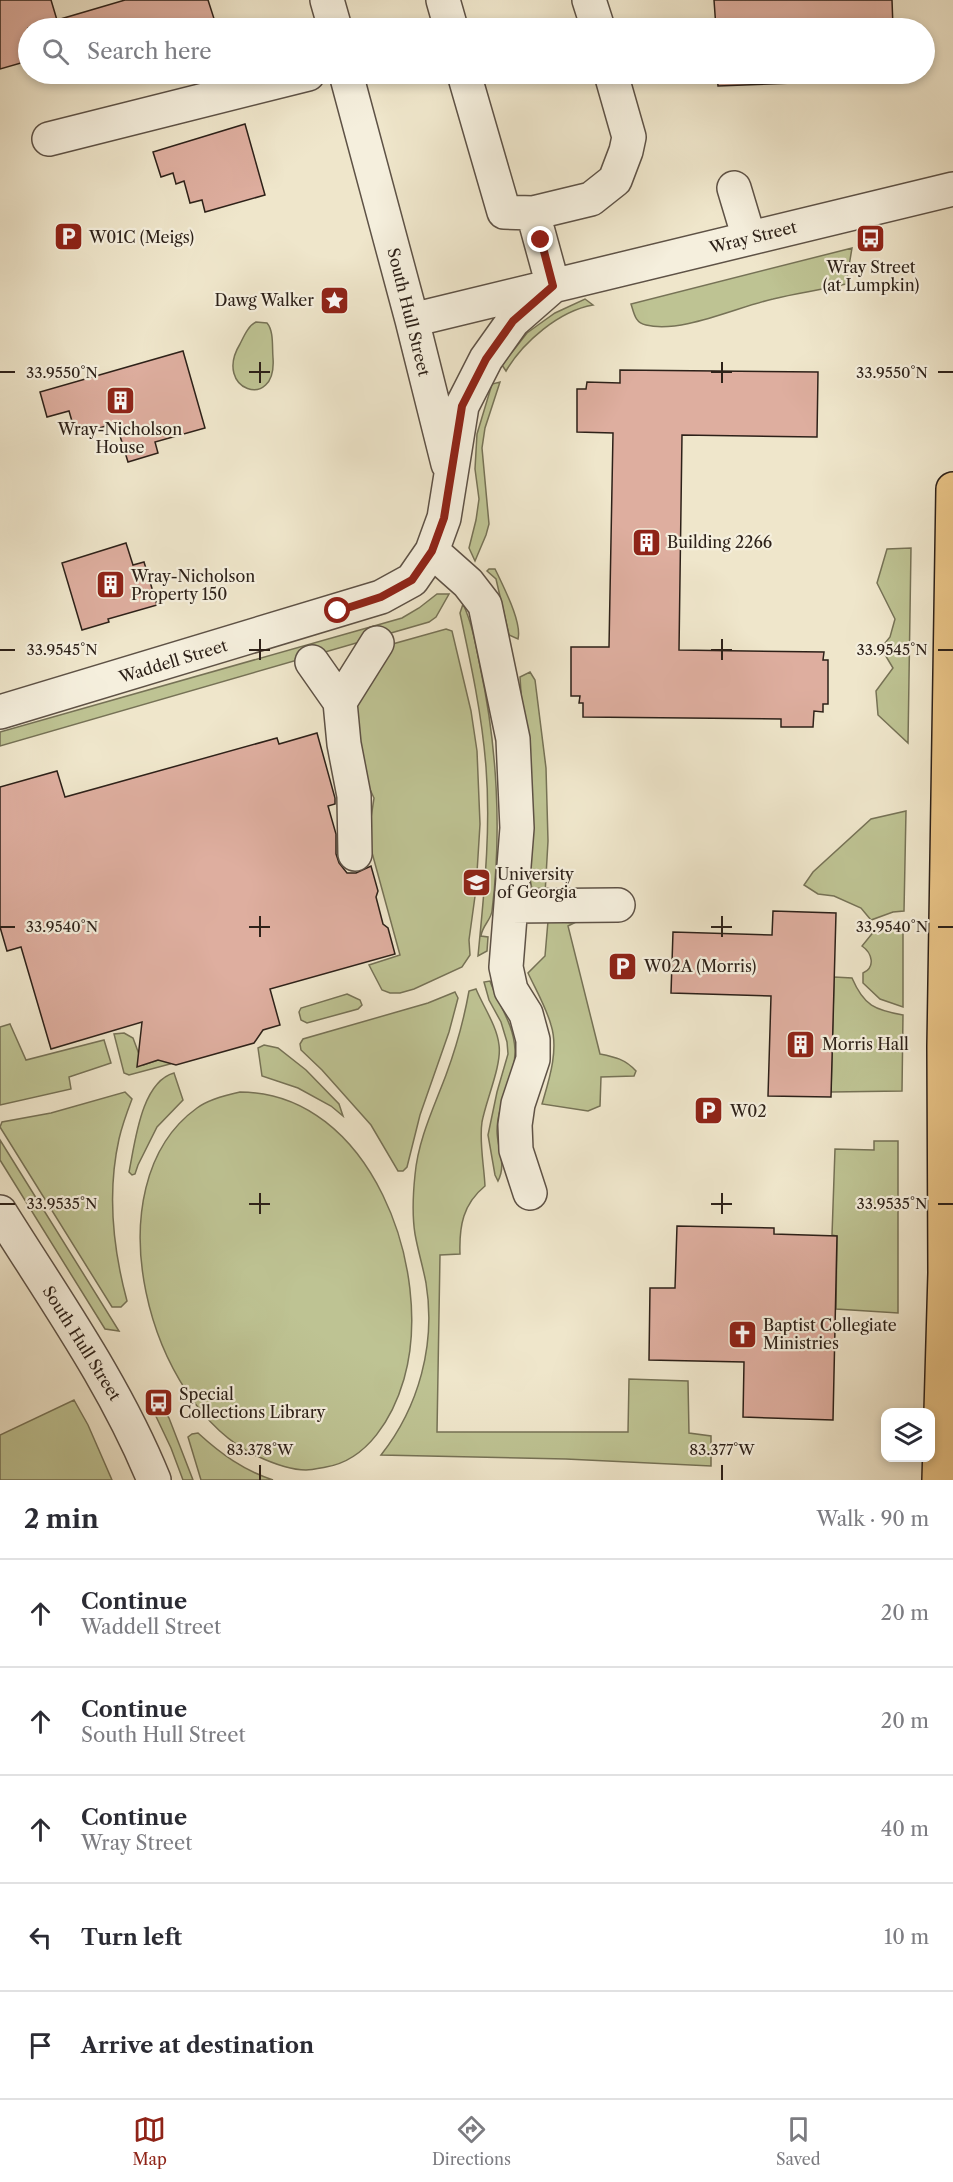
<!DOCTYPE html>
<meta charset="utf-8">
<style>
:root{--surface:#fff;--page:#f2f2f3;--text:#2b2b33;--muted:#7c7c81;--line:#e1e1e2;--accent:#8f2418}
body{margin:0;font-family:"Libre Caslon Text",serif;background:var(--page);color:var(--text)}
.controls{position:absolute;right:18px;bottom:18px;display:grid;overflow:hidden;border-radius:12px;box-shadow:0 3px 9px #0003}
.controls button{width:54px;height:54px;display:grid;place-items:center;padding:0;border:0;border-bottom:2px solid var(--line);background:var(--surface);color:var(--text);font:30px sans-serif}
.stop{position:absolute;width:18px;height:18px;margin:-14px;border:4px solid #8f2418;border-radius:50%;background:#fff}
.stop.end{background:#8f2418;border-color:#fff;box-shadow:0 2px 6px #0008}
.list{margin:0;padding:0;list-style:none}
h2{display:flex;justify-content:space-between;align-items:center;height:78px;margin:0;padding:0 24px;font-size:26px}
h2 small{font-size:20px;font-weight:400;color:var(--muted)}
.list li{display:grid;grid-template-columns:39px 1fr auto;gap:18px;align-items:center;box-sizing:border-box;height:108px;padding:0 24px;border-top:2px solid var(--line)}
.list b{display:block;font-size:22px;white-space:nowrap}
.list p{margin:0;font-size:20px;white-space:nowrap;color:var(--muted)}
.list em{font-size:20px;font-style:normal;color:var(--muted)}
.icon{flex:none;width:33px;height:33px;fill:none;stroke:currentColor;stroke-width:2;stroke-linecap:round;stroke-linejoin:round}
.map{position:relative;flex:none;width:953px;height:1480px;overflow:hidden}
.search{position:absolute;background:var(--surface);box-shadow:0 3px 9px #0003;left:18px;right:18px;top:18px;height:66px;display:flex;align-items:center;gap:15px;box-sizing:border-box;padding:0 21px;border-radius:33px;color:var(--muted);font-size:22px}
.sheet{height:618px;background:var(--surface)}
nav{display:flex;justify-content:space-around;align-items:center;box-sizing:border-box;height:84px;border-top:2px solid var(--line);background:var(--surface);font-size:16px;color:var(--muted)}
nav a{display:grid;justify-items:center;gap:3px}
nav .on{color:var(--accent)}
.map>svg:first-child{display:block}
.green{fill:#bec393;stroke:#767256;stroke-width:1.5}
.building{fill:#deae9f;stroke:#2d2119;stroke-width:1.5}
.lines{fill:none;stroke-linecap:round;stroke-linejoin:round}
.minor-casing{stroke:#5e5246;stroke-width:36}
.major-casing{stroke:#2d2119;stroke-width:36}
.minor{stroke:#f5efdd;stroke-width:33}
.major{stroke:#e8c386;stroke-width:33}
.route{stroke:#8f2418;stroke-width:8}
.ticks{fill:none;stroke:#2d2119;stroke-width:2}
.labels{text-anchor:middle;stroke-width:4.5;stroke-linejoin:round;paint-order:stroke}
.poi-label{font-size:16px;fill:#2d2119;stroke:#f5efdd;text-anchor:start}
.street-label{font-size:16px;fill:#2d2119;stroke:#f5efdd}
.ticks-label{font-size:15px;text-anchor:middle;fill:#2d2119;stroke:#f5efdd;stroke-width:4.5;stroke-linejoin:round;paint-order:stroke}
</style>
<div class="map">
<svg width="953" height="1480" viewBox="0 0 953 1480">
<rect width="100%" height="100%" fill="#efe6cb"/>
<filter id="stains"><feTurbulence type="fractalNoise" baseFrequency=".00333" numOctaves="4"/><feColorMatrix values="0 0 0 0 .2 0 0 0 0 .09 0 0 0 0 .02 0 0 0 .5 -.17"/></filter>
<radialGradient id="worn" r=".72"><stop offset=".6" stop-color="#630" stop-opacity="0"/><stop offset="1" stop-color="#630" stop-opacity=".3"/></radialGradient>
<path class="green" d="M 852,248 L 846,284 C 822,290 797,293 773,299 C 737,307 681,334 646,325 C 635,323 634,313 631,304 Z
M 585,299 L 593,305 C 559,311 523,342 506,371 L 502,365 L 527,333 L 538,325 L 555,313 Z
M 256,322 L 267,323 C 274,331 272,347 273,358 C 277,412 212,390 240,344 C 244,336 248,326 256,322 Z
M 500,382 L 485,428 L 482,448 L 489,524 L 486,535 L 475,561 L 469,548 L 476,520 L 479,499 L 475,469 L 477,434 L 492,384 Z
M 911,548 L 908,743 L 878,715 L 876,691 L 893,668 L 881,648 L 890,637 L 895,619 L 877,583 L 887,549 Z
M 489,569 L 495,569 L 498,575 C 505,590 522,623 518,639 L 509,635 L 496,579 L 487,571 Z
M 437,594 L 449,594 L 436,617 L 429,622 L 0,746 L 0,732 L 402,618 L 419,608 Z
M 463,604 C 472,623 476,645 480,666 C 497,745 502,831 492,911 C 491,920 482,926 481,936 L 488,937 L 487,951 L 478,956 C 484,893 491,831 486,767 C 482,715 471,664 460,613 Z
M 446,629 L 452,631 L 471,711 L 477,751 L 480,824 L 476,889 L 469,940 L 470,955 L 462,967 L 414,989 L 400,993 L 390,993 L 382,990 L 369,965 L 400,955 L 368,838 L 374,798 L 355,757 L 355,716 L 362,673 L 382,647 Z
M 530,672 L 535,680 L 546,768 L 548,841 L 545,894 L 540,894 L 532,889 L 530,879 L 530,833 L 520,677 Z
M 906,811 L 904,911 L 893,912 L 871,920 L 861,908 L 834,896 L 818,894 L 804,885 L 813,872 L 871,819 Z
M 548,921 L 574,923 L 568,926 L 600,1054 C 615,1057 625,1059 636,1071 L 634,1076 L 601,1077 L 600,1106 L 588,1111 L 542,1104 C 549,1080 559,1050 551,1025 C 546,1007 536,990 528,973 L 545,956 Z
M 903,926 L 903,1007 L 880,999 L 863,983 L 863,973 C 876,967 872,953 862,946 L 875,930 Z
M 834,977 L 852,978 C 864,1006 875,1010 903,1015 L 902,1091 L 831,1092 Z
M 490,981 C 498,1004 514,1024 515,1050 C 516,1077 497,1103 497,1131 C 497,1148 507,1164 498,1181 L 495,1175 L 488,1135 L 497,1092 L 508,1054 L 507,1042 L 501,1022 L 489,1000 L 484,982 Z
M 476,989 C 483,1006 497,1026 499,1045 C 502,1065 486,1100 482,1122 C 479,1142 484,1165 485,1186 C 463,1204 459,1226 460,1254 L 440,1255 L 437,1432 L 628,1432 L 629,1379 L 688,1381 L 689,1433 L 711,1436 L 711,1466 L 566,1459 L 381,1455 C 419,1407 436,1344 426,1283 C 423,1267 418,1251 415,1234 C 412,1215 413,1194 415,1175 C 418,1140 434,1107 446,1075 C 456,1048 464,1019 469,991 Z
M 455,992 L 458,998 L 449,1032 L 420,1115 L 407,1167 L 403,1171 L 398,1171 L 371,1125 L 322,1070 L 301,1050 L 300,1044 L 303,1039 L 428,1003 Z
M 347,994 L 360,1000 L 362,1005 L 358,1009 L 307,1023 L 301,1020 L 299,1012 L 301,1008 Z
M 10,1024 L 26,1060 L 104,1040 L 111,1063 L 69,1077 L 71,1089 L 0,1105 L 0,1027 Z
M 124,1033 L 133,1038 L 143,1065 L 161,1059 L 168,1059 L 170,1064 L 129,1075 L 124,1073 L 114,1034 Z
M 264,1045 L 278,1048 L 306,1070 L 339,1104 L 343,1116 L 331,1106 L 298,1088 L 262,1076 L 258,1048 Z
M 174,1073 L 183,1100 L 157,1127 L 138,1165 L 135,1174 L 132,1175 L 129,1172 C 135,1143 141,1082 174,1073 Z
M 125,1092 L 132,1099 C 127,1112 122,1126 119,1139 C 107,1193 113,1249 127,1301 L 121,1307 L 112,1307 L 0,1127 L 2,1122 L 51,1113 Z
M 240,1092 C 371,1092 435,1271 404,1379 C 393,1417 368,1460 326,1467 C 320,1468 313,1470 306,1470 C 289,1470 272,1463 257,1456 C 148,1406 90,1185 197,1108 C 209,1099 226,1095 240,1092 Z
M 0,1140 L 119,1331 L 105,1329 L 0,1160 Z
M 874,1141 L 898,1141 L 898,1313 L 836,1309 L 837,1236 L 832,1235 L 835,1149 L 874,1150 Z
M 74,1400 L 88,1425 L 112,1480 L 0,1480 L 0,1435 Z
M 161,1405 L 169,1418 L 193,1480 L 183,1480 L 171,1448 L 152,1408 Z
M 198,1433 C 221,1454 243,1470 273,1480 L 201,1480 L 188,1437 L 192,1434 Z"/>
<path class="building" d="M 0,0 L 51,0 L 57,20 L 125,0 L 208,0 L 217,28 L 28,28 L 28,61 L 0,69 Z
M 714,0 L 892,0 L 893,28 L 716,28 Z
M 717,74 L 895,74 L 895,79 L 718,86 Z
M 245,124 L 265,195 L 205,212 L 202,200 L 190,203 L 184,181 L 176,184 L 173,173 L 161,177 L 153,152 Z
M 183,351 L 205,428 L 155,442 L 158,453 L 128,462 L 116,423 L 76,435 L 69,411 L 47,417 L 40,392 Z
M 620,370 L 818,372 L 817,437 L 682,435 L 679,650 L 824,652 L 823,660 L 828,660 L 828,704 L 823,704 L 823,712 L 814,711 L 813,727 L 781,727 L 781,719 L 583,717 L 583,703 L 579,703 L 580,696 L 571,696 L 571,647 L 609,647 L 613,433 L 577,432 L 577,389 L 586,389 L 587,382 L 620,383 Z
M 126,543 L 133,565 L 144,562 L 157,605 L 108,619 L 109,622 L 82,630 L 62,563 Z
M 317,733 L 335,798 L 335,804 L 328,806 L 336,834 L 336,854 L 339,863 L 347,873 L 356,873 L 371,866 L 378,891 L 376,897 L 383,924 L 388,928 L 395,954 L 270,989 L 280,1025 L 263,1030 L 254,1043 L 176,1065 L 158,1060 L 137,1067 L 142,1022 L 51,1049 L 21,947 L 7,951 L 0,927 L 0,787 L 57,771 L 65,797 L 277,738 L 279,744 Z
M 773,911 L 836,913 L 831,1097 L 768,1096 L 771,996 L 671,993 L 673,932 L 772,935 Z
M 677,1226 L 774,1228 L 774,1234 L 837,1236 L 833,1420 L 743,1417 L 744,1362 L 649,1360 L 650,1288 L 675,1288 Z"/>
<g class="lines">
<defs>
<path id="minor" d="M 327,0 L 335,28
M 443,0 L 451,28
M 589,0 L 598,28
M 346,74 L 412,320 L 448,464
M 464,74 L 504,212 L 533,213 L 591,199 L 615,180 L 626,151 L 629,137 L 611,74
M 49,139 L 308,74
M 734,188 L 749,238
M 533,213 L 553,286
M 412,320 L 953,189
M 432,551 L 468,583 L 485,605 L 513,739 L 517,828 L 506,967 L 511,990 L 526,1014 L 533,1040 L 533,1059 L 518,1104 L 515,1125 L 516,1150 L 530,1193
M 312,662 L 340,702 L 344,744 L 354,796 L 355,854
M 340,702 L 377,643
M 0,712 L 381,597 L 412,580 L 432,551 L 444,518 L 462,406 L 486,359 L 513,321 L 553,286
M 511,906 L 618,905
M 0,1212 C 55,1300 115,1384 154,1480"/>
<path id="major" d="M 939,1480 L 945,1273 L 944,1046 L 953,489"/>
</defs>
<use href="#minor" class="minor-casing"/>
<use href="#major" class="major-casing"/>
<use href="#minor" class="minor"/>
<use href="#major" class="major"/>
</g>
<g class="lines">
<path class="route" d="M 338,611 L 381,597 L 412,580 L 432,551 L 444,518 L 462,406 L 486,359 L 513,321 L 553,286 L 541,240"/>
</g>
<path class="ticks" d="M 260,362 L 260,383M 722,362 L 722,383M 0,372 L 15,372M 249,372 L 270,372M 711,372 L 732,372M 938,372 L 953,372M 260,639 L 260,660M 722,639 L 722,660M 0,650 L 15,650M 249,650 L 270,650M 711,650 L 732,650M 938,650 L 953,650M 260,916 L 260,937M 722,916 L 722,937M 0,927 L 15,927M 249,927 L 270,927M 711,927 L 732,927M 938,927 L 953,927M 260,1193 L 260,1214M 722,1193 L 722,1214M 0,1204 L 15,1204M 249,1204 L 270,1204M 711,1204 L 732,1204M 938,1204 L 953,1204M 260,1465 L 260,1480M 722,1465 L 722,1480"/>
<defs>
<symbol id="parking-square" viewBox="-11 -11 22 22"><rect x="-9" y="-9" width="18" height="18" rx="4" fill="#8f2418" stroke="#f5efdd"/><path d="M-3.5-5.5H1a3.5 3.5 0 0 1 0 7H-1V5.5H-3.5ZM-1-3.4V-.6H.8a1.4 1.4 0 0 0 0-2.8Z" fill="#fff"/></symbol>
<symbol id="bus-square" viewBox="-11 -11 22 22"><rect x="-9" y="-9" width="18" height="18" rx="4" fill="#8f2418" stroke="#f5efdd"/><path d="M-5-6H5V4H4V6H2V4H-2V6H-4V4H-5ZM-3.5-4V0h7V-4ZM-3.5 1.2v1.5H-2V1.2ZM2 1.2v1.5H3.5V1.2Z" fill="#fff"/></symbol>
<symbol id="sight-square" viewBox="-11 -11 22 22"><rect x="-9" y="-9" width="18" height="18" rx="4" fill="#8f2418" stroke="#f5efdd"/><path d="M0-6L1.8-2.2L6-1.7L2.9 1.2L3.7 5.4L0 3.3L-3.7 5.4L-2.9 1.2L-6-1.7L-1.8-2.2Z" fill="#fff"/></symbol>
<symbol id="building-square" viewBox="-11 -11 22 22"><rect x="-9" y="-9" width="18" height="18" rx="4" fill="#8f2418" stroke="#f5efdd"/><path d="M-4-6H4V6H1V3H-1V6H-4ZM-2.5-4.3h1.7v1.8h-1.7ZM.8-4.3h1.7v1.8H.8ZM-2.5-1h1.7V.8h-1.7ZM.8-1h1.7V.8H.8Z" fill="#fff"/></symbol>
<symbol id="university-square" viewBox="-11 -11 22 22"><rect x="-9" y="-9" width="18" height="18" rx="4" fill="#8f2418" stroke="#f5efdd"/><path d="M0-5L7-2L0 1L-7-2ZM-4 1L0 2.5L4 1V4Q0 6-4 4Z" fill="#fff"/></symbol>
<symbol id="church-square" viewBox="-11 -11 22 22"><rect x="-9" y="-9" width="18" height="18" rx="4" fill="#8f2418" stroke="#f5efdd"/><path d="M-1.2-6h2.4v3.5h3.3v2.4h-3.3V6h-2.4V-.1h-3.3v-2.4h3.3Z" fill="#fff"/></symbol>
</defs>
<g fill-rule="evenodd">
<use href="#parking-square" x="52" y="220" width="33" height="33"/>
<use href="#bus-square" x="854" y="222" width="33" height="33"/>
<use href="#sight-square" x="318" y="284" width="33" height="33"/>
<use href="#building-square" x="104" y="384" width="33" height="33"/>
<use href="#building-square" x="630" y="526" width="33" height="33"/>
<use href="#building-square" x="94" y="568" width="33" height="33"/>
<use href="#university-square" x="460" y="866" width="33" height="33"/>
<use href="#parking-square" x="606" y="950" width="33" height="33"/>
<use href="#building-square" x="784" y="1028" width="33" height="33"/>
<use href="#parking-square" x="692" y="1094" width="33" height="33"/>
<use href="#church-square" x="726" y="1318" width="33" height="33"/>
<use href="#bus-square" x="142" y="1386" width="33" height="33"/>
</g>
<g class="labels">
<g class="poi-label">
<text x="89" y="243">W01C (Meigs)</text>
<text x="871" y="273" text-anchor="middle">Wray Street<tspan x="871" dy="18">(at Lumpkin)</tspan></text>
<text x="314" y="306" text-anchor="end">Dawg Walker</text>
<text x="120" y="435" text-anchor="middle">Wray-Nicholson<tspan x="120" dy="18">House</tspan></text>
<text x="667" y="548">Building 2266</text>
<text x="131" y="582">Wray-Nicholson<tspan x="131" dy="18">Property 150</tspan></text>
<text x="497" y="880">University<tspan x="497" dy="18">of Georgia</tspan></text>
<text x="644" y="972">W02A (Morris)</text>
<text x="822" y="1050">Morris Hall</text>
<text x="730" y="1117">W02</text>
<text x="763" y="1331">Baptist Collegiate<tspan x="763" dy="18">Ministries</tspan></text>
<text x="179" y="1400">Special<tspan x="179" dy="18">Collections Library</tspan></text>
</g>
<g class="street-label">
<text transform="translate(753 237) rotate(-14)" y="6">Wray Street</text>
<text transform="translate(409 312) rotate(76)" y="6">South Hull Street</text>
<text transform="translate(173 661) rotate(-17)" y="6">Waddell Street</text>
<text transform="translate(82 1343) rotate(58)" y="6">South Hull Street</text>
</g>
</g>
<g class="ticks-label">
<text x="62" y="378">33.9550°N</text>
<text x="892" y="378">33.9550°N</text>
<text x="62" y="655">33.9545°N</text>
<text x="892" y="655">33.9545°N</text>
<text x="62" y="932">33.9540°N</text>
<text x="892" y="932">33.9540°N</text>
<text x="62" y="1209">33.9535°N</text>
<text x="892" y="1209">33.9535°N</text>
<text x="260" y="1455">83.378°W</text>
<text x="722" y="1455">83.377°W</text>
</g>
<rect width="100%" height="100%" filter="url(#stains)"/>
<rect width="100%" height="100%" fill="url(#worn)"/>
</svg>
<div class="controls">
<button><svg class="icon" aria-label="layers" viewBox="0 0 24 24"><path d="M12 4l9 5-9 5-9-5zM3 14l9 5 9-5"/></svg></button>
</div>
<div class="stop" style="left:338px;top:611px"></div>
<div class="stop end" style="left:541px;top:240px"></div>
<div class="search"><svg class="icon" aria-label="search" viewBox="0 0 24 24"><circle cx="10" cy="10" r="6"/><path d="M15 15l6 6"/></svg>Search here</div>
</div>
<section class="sheet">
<h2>2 min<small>Walk · 90 m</small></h2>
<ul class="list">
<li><svg class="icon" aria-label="ahead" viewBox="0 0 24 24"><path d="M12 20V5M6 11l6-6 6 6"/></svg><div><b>Continue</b><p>Waddell Street</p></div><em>20 m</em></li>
<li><svg class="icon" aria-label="ahead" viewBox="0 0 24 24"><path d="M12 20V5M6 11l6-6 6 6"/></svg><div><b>Continue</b><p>South Hull Street</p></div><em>20 m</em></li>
<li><svg class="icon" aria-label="ahead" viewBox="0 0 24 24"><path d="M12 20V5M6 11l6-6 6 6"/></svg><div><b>Continue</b><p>Wray Street</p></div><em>40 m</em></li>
<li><svg class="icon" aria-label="left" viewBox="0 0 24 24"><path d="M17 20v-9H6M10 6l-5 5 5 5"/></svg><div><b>Turn left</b></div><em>10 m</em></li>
<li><svg class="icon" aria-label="arrive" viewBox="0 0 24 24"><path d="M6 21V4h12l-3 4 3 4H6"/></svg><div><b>Arrive at destination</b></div></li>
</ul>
</section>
<nav>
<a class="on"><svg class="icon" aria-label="map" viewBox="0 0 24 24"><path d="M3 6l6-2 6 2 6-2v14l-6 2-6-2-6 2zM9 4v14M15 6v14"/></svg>Map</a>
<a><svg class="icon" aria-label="directions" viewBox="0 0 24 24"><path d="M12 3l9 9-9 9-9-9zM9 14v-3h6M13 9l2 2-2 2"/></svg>Directions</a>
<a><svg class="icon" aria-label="saved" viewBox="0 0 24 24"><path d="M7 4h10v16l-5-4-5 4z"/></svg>Saved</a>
</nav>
